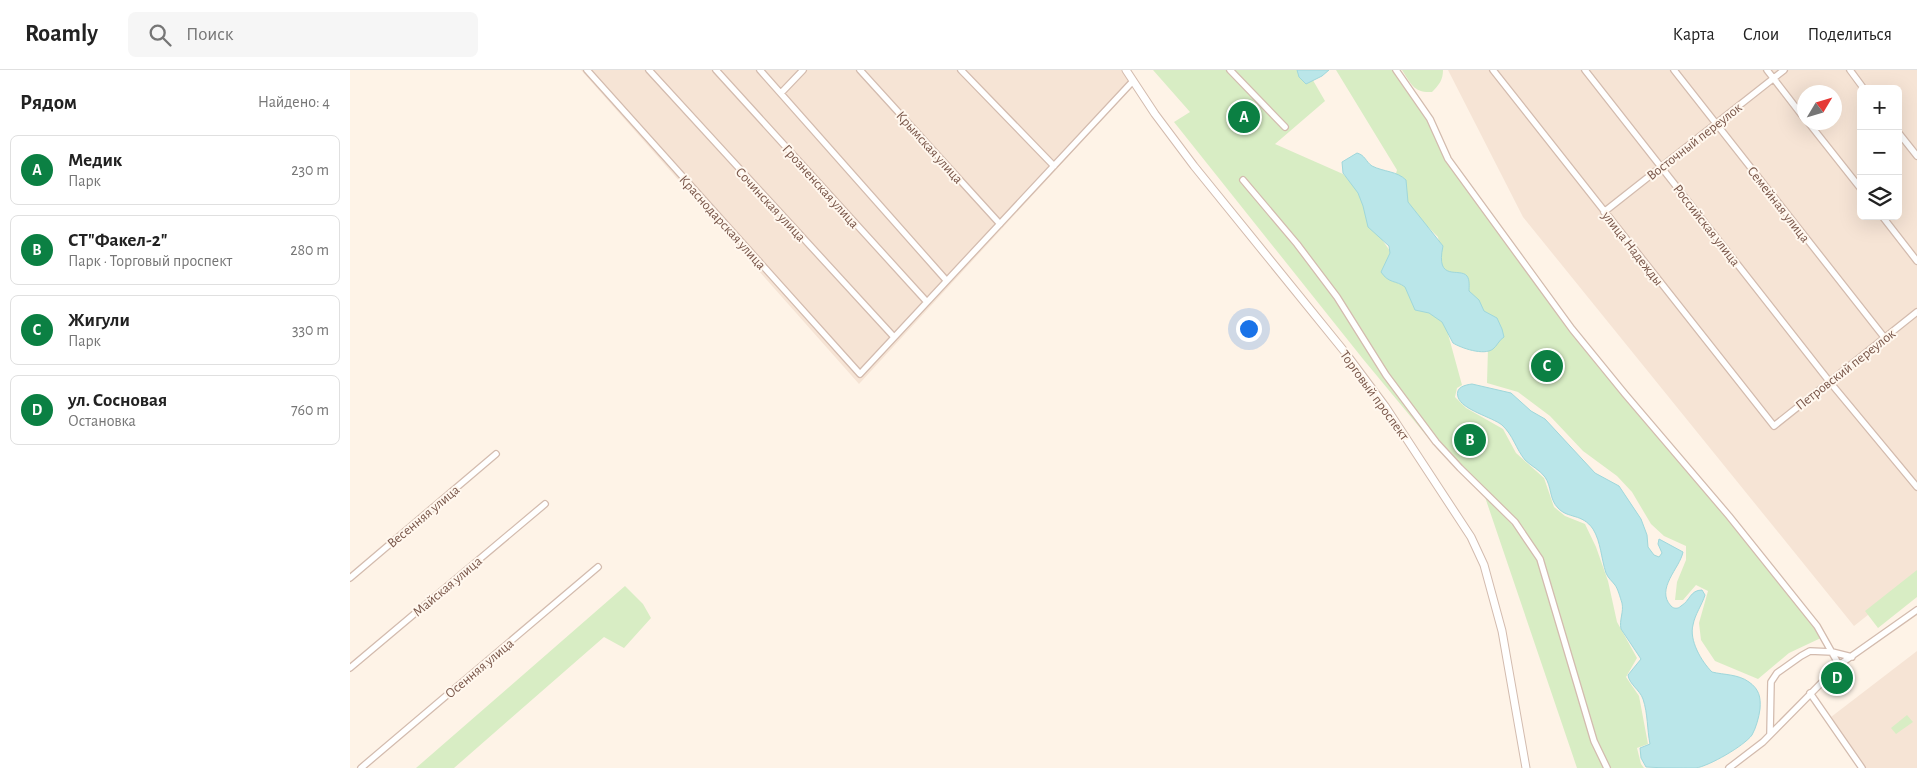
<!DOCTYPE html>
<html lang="ru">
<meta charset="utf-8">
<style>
:root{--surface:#fff;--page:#f6f6f6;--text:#222;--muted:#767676;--line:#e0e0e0;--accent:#0b8043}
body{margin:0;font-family:"Alegreya Sans",sans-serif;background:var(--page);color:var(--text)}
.controls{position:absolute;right:15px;top:15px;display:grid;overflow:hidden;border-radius:8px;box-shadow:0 5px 20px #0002}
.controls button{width:45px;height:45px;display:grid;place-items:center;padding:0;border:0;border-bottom:1px solid var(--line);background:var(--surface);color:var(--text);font:25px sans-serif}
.compass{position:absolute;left:1447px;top:15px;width:45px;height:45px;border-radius:50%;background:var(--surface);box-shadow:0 5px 20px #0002;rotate:52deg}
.you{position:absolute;left:898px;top:258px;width:18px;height:18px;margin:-12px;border:4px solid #fff;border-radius:50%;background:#1a73e8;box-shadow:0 0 0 8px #1a73e833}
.badge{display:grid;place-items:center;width:32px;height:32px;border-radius:50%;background:var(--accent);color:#fff;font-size:16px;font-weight:700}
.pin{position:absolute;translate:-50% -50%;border:2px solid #fff;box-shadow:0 1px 5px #0006}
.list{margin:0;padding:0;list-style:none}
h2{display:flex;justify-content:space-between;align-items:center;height:65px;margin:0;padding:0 20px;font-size:21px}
h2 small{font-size:16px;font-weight:400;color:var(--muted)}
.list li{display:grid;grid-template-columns:32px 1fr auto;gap:15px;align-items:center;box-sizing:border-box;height:70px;margin:0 10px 10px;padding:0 10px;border:1px solid var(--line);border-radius:8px}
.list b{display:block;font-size:19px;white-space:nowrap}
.list p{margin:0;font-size:16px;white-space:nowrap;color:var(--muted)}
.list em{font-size:16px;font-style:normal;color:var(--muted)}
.icon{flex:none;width:28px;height:28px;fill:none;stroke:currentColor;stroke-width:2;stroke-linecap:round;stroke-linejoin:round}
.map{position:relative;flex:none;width:1567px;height:698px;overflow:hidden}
header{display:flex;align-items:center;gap:30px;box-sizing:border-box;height:70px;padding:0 25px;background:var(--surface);border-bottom:1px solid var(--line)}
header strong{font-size:24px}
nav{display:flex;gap:28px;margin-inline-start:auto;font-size:18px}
.search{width:350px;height:45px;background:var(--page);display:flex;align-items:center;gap:12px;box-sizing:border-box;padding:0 18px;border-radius:8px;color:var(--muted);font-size:19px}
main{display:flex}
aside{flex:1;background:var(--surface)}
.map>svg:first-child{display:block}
.residential{fill:#f6e4d5;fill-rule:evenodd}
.green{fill:#d8edc4}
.water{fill:#bae6e9;stroke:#9fd7db}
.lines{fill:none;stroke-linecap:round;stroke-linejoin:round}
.minor-casing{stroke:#d3bbae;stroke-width:8}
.tertiary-casing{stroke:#d3bbae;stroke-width:9}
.minor{stroke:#fff;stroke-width:5.5}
.tertiary{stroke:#fff;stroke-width:7}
.labels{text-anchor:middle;stroke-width:4;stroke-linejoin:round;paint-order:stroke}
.street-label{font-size:14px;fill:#795649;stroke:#fff7ee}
</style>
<header>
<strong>Roamly</strong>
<div class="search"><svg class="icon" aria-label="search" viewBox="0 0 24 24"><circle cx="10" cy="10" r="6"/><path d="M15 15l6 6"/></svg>Поиск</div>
<nav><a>Карта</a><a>Слои</a><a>Поделиться</a></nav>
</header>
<main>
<aside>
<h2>Рядом<small>Найдено: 4</small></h2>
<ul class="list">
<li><span class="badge">A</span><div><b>Медик</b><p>Парк</p></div><em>230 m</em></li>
<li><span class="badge">B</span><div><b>СТ&quot;Факел-2&quot;</b><p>Парк · Торговый проспект</p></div><em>280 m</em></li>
<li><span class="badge">C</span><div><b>Жигули</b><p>Парк</p></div><em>330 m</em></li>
<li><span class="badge">D</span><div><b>ул. Сосновая</b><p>Остановка</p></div><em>760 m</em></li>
</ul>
</aside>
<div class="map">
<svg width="1567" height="698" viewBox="0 0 1567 698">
<rect width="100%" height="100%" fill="#fef3e7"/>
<path class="residential" d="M 231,0 L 772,0 L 784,15 L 509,314 Z
M 1098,0 L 1567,0 L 1567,506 L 1504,556 L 1173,147 ZM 1511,19 L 1548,19 L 1548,146 L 1511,146 ZM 1454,22 L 1484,22 L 1484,52 L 1454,52 Z
M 1567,581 L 1567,698 L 1516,698 L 1481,647 Z"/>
<path class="green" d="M 803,0 L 957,0 L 975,31 L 925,74 L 993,104 L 1003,115 L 1016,132 L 1033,171 L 1045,188 L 1043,211 L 1057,217 L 1092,242 L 1112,315 L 1107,318 L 1105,327 L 1116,338 L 1153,359 L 1166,383 L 1194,408 L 1204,437 L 1215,446 L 1235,454 L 1246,477 L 1258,511 L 1267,552 L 1287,588 L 1276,607 L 1289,626 L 1298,674 L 1287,678 L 1291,694 L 1294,698 L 1227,698 L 1135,427 L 1090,382 L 1013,289 L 824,52 L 840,42 Z
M 986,0 L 1049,0 L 1083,50 L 1102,89 L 1226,259 L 1468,554 L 1473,567 L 1439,583 L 1408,609 L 1365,591 L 1351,570 L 1349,553 L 1358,521 L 1346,515 L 1333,530 L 1325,530 L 1327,512 L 1336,490 L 1336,476 L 1314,466 L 1301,454 L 1282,422 L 1267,406 L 1233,381 L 1200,346 L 1168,322 L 1137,313 L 1138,278 L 1135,244 L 1094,201 L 1087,191 L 1090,178 L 1088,167 L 1074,153 L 1043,114 L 1047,100 Z
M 1052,0 L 1093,0 C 1093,10 1089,15 1082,22 C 1064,23 1061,14 1052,0 Z
M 1567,500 L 1567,527 L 1528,558 L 1515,541 Z
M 275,516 L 293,534 L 301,548 L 274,578 L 254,567 L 104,698 L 66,698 Z
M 1557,645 L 1563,652 L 1546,664 L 1541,658 Z"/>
<path class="water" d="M 947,0 L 979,0 L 972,6 L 956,14 L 949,7 Z
M 1007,83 C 1015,85 1016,92 1022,96 C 1034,102 1047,101 1056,110 L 1058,132 L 1093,176 C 1085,213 1110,197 1117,206 C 1120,210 1119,217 1119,221 L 1129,230 L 1134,241 L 1147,248 L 1152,259 L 1154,267 C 1149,270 1147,276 1143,279 C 1134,286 1111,278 1103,273 L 1092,252 L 1079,243 L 1065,240 L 1055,217 C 1046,210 1039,214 1031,202 L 1040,183 L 1039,176 L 1018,157 L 1013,136 L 1008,123 L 993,103 L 992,92 Z
M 1122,314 L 1161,323 L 1181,341 L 1195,349 L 1245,403 L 1269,416 L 1291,449 L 1297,465 L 1298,477 L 1304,485 L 1309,487 L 1312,483 L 1308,474 L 1309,469 L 1333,482 C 1330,498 1305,519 1321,536 C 1324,539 1328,539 1331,536 C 1340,531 1340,520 1352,520 L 1355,525 C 1352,535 1345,544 1343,555 C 1339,570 1351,591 1362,602 C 1374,605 1388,604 1399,612 C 1409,619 1411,627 1410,639 C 1409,647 1406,658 1402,665 C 1394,676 1359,696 1346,698 C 1331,698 1311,698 1296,697 L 1291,688 L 1290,678 L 1300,674 C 1297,659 1298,644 1293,629 C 1290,620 1279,614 1278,605 L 1291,589 L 1271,559 C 1269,550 1274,542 1272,533 C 1270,527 1268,519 1265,515 C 1262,511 1258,508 1256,503 C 1251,488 1251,472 1243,459 C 1232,443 1218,449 1208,438 C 1199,429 1202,417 1195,407 C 1190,400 1181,396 1175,390 C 1166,379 1163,365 1152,355 C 1142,347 1112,340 1108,327 C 1105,317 1115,315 1122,314 Z"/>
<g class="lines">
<defs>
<path id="minor" d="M 237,0 L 510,304 L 783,11
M 299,0 L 544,267
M 366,0 L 577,232
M 410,0 L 596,210
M 510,0 L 650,154
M 611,0 L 704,96
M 880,0 L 935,57
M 1046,0 L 1080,49 L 1098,89 L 1222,259 L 1275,324 L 1379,446 L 1467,556 L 1489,595
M 1143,0 L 1424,356 L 1567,242
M 1235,0 L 1479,311 L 1567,417
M 1324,0 L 1534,267
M 1417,0 L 1454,48
M 1500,0 L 1514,19
M 431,23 L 453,0
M 1458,52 L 1511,119
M 1548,62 L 1567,86
M 893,110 L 947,174 L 987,227 L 1036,305 L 1086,372 L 1110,398 L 1165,452 L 1190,489 L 1244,671 L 1257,698
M 1254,142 L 1434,0
M 1532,146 L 1567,191
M 0,508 L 146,384
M 0,598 L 195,434
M 1460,623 L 1512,698
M 1420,664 L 1421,612 L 1427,603 L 1451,586 L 1460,581 L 1482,582 L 1502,587
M 11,698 L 248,497
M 1379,698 L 1413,672 L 1489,595 L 1567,540"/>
<path id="tertiary" d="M 776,0 L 805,44 L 844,96 L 994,281 L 1035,336 L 1121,467 L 1134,495 L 1152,561 L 1176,698"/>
</defs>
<use href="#minor" class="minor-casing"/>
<use href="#tertiary" class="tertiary-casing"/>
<use href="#minor" class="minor"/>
<use href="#tertiary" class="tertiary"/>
</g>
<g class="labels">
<g class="street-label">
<text transform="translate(1344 71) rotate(-38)" y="5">Восточный переулок</text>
<text transform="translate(580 77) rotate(48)" y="5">Крымская улица</text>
<text transform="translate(471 116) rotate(48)" y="5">Грозненская улица</text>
<text transform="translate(421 134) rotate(47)" y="5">Сочинская улица</text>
<text transform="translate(1429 134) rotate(52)" y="5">Семейная улица</text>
<text transform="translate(373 152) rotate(48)" y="5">Краснодарская улица</text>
<text transform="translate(1357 155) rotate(52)" y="5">Российская улица</text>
<text transform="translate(1283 178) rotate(52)" y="5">улица Надежды</text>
<text transform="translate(1495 299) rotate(-38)" y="5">Петровский переулок</text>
<text transform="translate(1025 325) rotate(54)" y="5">Торговый проспект</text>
<text transform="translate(73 446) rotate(-40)" y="5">Весенняя улица</text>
<text transform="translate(97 516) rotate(-40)" y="5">Майская улица</text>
<text transform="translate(129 598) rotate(-40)" y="5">Осенняя улица</text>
</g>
</g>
</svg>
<div class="controls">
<button>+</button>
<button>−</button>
<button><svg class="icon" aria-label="layers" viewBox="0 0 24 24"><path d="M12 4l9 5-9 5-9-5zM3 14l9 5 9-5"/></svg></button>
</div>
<svg class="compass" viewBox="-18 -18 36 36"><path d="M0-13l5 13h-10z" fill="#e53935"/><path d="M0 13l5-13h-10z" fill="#767676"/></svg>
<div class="you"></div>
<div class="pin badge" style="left:894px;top:47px">A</div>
<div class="pin badge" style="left:1120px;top:370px">B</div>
<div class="pin badge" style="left:1197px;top:296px">C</div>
<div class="pin badge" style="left:1487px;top:608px">D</div>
</div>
</main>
